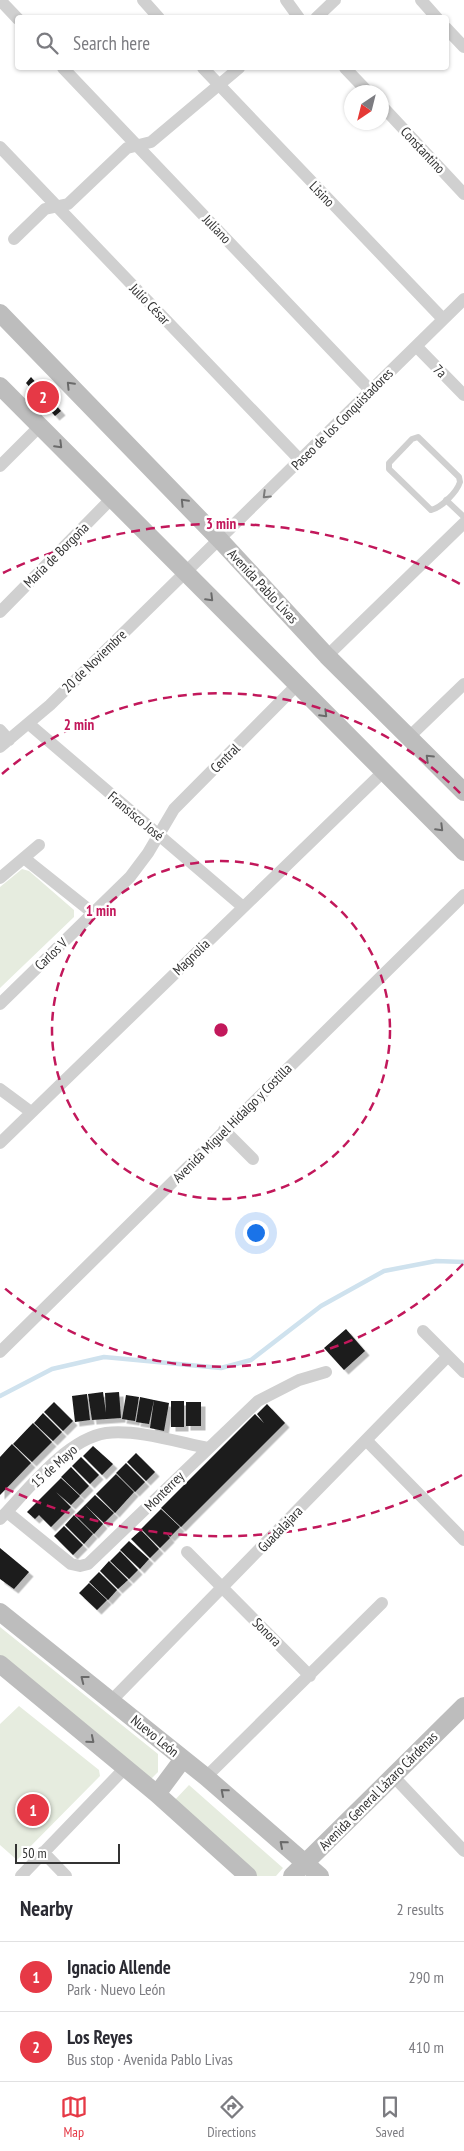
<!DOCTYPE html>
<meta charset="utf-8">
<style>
:root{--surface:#fff;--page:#f7f7f7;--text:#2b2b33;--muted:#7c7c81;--line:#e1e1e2;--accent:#e63946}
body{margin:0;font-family:"PT Sans Narrow",sans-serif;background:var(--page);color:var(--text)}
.compass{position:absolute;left:344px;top:85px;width:45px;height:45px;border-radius:50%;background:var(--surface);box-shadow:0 1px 4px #0004;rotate:215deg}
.scale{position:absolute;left:15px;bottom:12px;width:105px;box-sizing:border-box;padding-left:5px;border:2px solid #333;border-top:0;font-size:14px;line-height:18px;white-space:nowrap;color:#333;-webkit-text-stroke:4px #fff;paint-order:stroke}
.you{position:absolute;left:255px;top:1232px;width:18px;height:18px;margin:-12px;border:4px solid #fff;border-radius:50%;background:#1a73e8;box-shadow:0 0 0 8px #1a73e833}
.badge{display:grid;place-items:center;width:32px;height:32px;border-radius:50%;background:var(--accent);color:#fff;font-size:16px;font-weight:700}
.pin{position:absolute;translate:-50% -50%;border:2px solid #fff;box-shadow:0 1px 5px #0006}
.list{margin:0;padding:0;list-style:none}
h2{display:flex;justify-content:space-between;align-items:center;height:65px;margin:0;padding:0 20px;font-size:21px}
h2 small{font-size:16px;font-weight:400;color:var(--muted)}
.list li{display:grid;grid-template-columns:32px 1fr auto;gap:15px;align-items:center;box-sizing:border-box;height:70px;padding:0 20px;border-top:1px solid var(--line)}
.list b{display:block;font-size:19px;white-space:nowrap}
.list p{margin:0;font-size:16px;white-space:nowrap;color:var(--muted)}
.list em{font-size:16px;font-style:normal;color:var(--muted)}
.icon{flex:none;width:28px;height:28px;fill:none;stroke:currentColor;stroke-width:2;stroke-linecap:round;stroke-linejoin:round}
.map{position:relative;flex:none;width:464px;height:1876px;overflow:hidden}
.search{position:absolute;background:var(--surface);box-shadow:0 1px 4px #0004;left:15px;right:15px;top:15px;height:55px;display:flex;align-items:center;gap:12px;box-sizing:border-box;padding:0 18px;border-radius:5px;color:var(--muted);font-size:19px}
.sheet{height:205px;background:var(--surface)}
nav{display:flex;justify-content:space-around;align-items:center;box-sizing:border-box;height:70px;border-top:1px solid var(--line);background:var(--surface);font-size:14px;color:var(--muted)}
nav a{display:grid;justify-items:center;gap:2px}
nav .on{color:var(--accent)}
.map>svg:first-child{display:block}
.green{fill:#e6ecdf}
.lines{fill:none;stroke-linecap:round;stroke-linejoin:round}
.stream{stroke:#cfe2ee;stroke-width:4.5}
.building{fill:#1a1a1a;filter:url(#shadow)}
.lane{stroke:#d0d0d0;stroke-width:6}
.street{stroke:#d0d0d0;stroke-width:12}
.secondary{stroke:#bdbdbd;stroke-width:18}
.oneway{stroke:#6a6a6a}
.oneway2{stroke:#7a7a7a}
.ring{fill:none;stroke:#c2185b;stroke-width:2.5;stroke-dasharray:9 6}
.labels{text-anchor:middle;stroke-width:5;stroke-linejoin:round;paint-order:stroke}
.street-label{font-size:14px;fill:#333;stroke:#fff}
.centre{fill:#c2185b;stroke:#fff;stroke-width:2.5}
.ring-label{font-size:15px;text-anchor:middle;font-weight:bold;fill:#c2185b;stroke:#fff;stroke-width:5;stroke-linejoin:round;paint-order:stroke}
</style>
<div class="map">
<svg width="464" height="1876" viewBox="0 0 464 1876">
<defs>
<filter id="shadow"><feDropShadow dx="4.5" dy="4.5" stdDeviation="0" flood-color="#0004"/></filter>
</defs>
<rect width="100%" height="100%" fill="#fff"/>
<path class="green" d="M 22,869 L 29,871 L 74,910 L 74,917 L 0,988 L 0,887 Z
M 0,1627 L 158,1754 L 158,1772 L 148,1782 L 0,1659 Z
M 19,1706 L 99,1770 L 100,1776 L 17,1860 L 0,1845 L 0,1724 Z
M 189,1785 L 283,1868 L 276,1876 L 257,1876 L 172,1803 Z"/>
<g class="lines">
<path class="stream" d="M 0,1396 L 52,1369 L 104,1357 L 221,1368 L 251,1360 L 321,1306 L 384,1271 L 436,1261 L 464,1262"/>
</g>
<path class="building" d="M 31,377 L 61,411 L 55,416 L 26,383 Z
M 346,1329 L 365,1351 L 344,1370 L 324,1348 Z
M 103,1392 L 106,1413 L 105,1393 L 119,1392 L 121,1418 L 92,1420 L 88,1394 Z
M 87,1394 L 90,1420 L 75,1422 L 72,1396 Z
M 126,1395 L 139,1397 L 135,1421 L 122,1419 Z
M 140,1397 L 154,1400 L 149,1424 L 136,1422 Z
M 154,1400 L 169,1403 L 164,1431 L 150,1428 Z
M 171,1401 L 184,1401 L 184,1427 L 171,1427 Z
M 54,1402 L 73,1421 L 63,1431 L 44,1412 Z
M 186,1402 L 201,1402 L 201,1426 L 186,1426 Z
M 267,1404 L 285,1423 L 181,1527 L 161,1508 L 255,1414 L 264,1423 L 257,1414 Z
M 43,1413 L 62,1432 L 53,1441 L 34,1423 Z
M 33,1423 L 52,1442 L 32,1462 L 13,1444 Z
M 12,1444 L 31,1463 L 0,1495 L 0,1457 Z
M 93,1446 L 113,1464 L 102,1475 L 83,1456 Z
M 136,1453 L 155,1472 L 146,1481 L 127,1462 Z
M 81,1457 L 99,1475 L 90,1484 L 72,1466 Z
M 126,1463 L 145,1482 L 135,1492 L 116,1473 Z
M 71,1467 L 89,1486 L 80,1495 L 61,1477 Z
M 116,1474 L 134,1492 L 115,1513 L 96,1494 Z
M 61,1478 L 80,1496 L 71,1505 L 56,1492 L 71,1507 L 51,1527 L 39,1515 L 35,1519 L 27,1512 Z
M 95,1495 L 114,1513 L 104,1523 L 85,1505 Z
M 85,1505 L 103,1524 L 94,1534 L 75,1515 Z
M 161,1509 L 180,1527 L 170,1537 L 166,1533 L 170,1538 L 160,1548 L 141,1529 Z
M 74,1515 L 93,1534 L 84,1544 L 65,1525 Z
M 64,1526 L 83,1545 L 73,1555 L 54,1536 Z
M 141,1530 L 159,1549 L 150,1558 L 131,1539 Z
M 129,1541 L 149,1559 L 140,1569 L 120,1550 Z
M 0,1548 L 29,1572 L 14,1589 L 0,1579 Z
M 120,1551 L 138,1570 L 129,1579 L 110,1561 Z
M 109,1561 L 128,1580 L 118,1589 L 100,1571 Z
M 99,1572 L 117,1590 L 108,1600 L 89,1582 Z
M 89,1583 L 107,1600 L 97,1610 L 79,1593 Z"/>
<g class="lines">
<path class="lane" d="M 418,437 L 459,477 L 460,482 C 457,492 441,508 431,510 L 389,469 L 389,463 L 412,439 Z
M 446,500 L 464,517"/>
<path class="street" d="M 0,0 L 18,19
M 143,0 L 159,18
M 286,0 L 299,18
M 421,0 L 437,18
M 316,18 L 335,0
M 446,28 L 464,47
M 63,68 L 371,391
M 203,68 L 443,319
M 345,68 L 368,92
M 382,106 L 464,194
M 0,147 L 301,461
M 14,239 L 45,209 L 68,204 L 127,148 L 151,142 L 239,68
M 416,346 L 464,395
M 0,466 L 40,426
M 0,612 L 112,498
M 327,656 L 464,523
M 29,724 L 243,907
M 0,730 L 9,740
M 408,738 L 464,684
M 0,747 L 50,705 L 464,299
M 24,858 L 93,913
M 0,878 L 39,845
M 0,1004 L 130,877 L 148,853 L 174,809 L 297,685
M 0,1089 L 31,1112
M 224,1130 L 253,1159
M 0,1143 L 383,772
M 423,1331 L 464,1372
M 0,1352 L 464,895
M 366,1440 L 464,1540
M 7,1512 L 71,1564 L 80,1566 L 88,1564 L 258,1401 L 299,1380 L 326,1372
M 0,1519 C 26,1492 66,1439 106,1433 C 136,1429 178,1442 208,1448
M 187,1552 L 310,1676
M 111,1701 L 448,1356
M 206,1777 L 382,1603
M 394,1777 L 464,1851
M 43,1852 L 66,1876
M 21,1876 L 125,1768"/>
<path class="secondary" d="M 0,313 L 220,540 L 327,656 L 464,792
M 0,386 L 464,852
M 0,1612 L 206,1777 L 320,1876
M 0,1664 L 157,1794 L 248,1876
M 157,1794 L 183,1759
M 292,1876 L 464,1706"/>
</g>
<defs><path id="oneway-chevron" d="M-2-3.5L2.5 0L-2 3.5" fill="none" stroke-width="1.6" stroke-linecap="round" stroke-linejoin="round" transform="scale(1.25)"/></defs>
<g class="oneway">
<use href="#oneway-chevron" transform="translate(70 385) rotate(-134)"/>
<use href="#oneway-chevron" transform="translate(59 445) rotate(45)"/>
<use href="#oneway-chevron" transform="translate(184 502) rotate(-134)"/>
<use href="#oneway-chevron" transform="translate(210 598) rotate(45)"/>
<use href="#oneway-chevron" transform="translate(324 714) rotate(45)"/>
<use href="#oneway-chevron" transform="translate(429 758) rotate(-136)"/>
<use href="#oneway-chevron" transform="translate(440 828) rotate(45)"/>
<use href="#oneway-chevron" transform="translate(84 1679) rotate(-142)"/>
<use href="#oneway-chevron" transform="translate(91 1740) rotate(40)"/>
<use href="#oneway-chevron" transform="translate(224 1792) rotate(-139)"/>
<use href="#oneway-chevron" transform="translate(283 1844) rotate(-139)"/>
</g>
<use class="oneway2" href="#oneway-chevron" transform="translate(266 495) rotate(136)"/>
<g class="ring">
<circle cx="221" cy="1030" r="169"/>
<path d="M463 1264A337 337 0 0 1 2 1286M2 774A337 337 0 0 1 463 796"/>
<path d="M462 1475A506 506 0 0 1 3 1487M3 573A506 506 0 0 1 462 585"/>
</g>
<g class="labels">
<g class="street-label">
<text transform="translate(423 150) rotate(47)" y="5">Constantino</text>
<text transform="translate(322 194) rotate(46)" y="5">Lisino</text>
<text transform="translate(217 229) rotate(46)" y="5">Juliano</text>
<text transform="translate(150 304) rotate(46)" y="5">Julio César</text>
<text transform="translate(440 371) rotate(45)" y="5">7a</text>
<text transform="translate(342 419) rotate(-45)" y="5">Paseo de los Conquistadores</text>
<text transform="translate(56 555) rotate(-45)" y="5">María de Borgoña</text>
<text transform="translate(263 586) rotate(47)" y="5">Avenida Pablo Livas</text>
<text transform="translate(94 661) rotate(-44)" y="5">20 de Noviembre</text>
<text transform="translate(225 758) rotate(-45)" y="5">Central</text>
<text transform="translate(136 816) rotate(40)" y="5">Fransisco José</text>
<text transform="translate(51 954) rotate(-44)" y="5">Carlos V</text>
<text transform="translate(191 957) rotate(-44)" y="5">Magnolia</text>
<text transform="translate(232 1123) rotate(-45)" y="5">Avenida Miguel Hidalgo y Costilla</text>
<text transform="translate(54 1466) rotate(-42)" y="5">15 de Mayo</text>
<text transform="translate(164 1491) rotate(-45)" y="5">Monterrey</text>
<text transform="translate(280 1529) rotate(-46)" y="5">Guadalajara</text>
<text transform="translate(267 1632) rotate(45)" y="5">Sonora</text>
<text transform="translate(155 1736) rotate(39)" y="5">Nuevo León</text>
<text transform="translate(378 1791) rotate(-45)" y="5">Avenida General Lázaro Cárdenas</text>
</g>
</g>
<circle cx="221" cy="1030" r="8" class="centre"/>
<g class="ring-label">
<text x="221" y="529">3 min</text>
<text x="79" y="730">2 min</text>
<text x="101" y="916">1 min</text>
</g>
</svg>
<svg class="compass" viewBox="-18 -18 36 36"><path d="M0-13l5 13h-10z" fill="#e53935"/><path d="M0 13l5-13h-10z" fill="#7c7c81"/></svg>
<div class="scale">50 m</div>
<div class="you"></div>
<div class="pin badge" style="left:33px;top:1810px">1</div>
<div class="pin badge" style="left:43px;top:397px">2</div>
<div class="search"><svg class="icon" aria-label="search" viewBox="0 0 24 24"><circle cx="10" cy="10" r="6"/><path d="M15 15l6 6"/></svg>Search here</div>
</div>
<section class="sheet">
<h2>Nearby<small>2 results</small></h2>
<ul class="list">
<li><span class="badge">1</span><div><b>Ignacio Allende</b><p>Park · Nuevo León</p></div><em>290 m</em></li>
<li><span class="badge">2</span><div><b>Los Reyes</b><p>Bus stop · Avenida Pablo Livas</p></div><em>410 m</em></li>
</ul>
</section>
<nav>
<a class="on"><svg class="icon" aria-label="map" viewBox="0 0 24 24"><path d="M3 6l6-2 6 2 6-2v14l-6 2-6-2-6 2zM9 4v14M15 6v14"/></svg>Map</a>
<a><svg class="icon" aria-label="directions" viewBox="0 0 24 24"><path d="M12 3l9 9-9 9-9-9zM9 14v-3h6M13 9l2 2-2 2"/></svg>Directions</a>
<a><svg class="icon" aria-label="saved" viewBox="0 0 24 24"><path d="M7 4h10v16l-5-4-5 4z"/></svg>Saved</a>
</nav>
